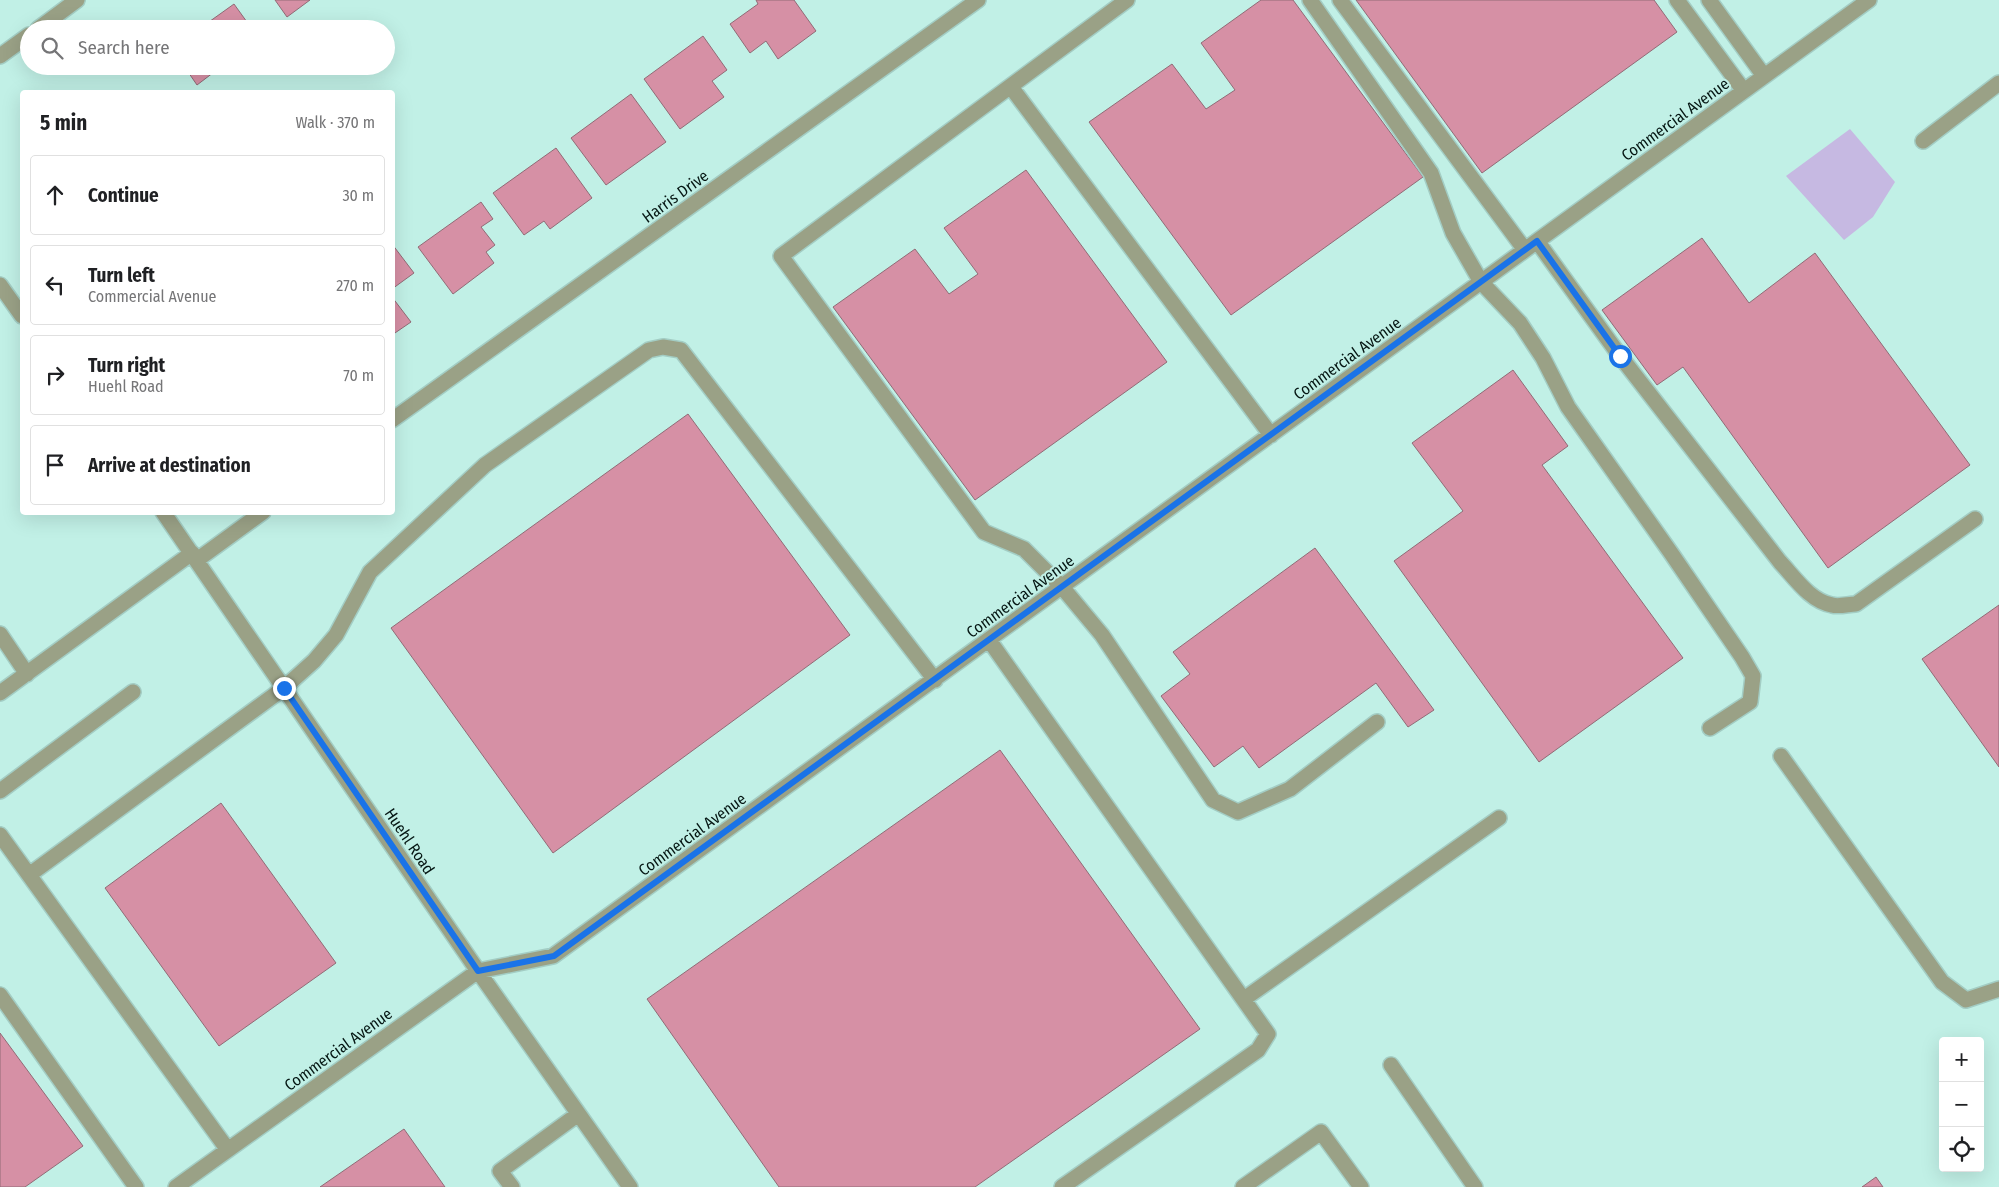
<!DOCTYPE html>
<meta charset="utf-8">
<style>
:root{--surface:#fff;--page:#f2f2f2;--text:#202124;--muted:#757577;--line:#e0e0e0}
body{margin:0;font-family:"Fira Sans Condensed",sans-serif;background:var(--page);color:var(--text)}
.controls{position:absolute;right:15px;bottom:15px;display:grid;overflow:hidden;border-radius:5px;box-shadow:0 5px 20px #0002}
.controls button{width:45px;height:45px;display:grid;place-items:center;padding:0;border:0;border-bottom:1px solid var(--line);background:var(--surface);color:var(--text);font:25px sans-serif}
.stop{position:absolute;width:15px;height:15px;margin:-11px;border:4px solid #1a73e8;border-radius:50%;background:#fff}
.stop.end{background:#1a73e8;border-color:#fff;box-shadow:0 1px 5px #0008}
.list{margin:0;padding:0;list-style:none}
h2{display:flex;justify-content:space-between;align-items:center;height:65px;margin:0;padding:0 20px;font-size:21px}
h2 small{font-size:16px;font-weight:400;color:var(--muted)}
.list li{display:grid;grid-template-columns:32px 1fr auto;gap:15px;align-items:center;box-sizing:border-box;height:80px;margin:0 10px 10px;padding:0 10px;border:1px solid var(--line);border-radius:5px}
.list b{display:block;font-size:19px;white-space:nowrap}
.list p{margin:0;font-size:16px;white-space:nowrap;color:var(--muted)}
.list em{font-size:16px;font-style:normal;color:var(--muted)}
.icon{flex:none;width:28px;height:28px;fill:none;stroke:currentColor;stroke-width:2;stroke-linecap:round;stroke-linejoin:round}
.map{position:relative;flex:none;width:1999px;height:1187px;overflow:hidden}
.search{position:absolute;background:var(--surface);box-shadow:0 5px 20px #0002;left:20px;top:20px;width:375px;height:55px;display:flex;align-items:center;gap:12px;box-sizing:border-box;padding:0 18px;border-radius:28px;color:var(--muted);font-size:19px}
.panel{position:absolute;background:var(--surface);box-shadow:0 5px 20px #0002;left:20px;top:90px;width:375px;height:425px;border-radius:5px}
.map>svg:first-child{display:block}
.green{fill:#c6b9e2}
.building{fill:#d690a5;stroke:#916b76}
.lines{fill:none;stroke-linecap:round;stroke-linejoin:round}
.minor-casing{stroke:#a3cdc4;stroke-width:18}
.minor{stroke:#9aa186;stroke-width:15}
.route{stroke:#1a73e8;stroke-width:6}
.labels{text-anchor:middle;stroke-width:4;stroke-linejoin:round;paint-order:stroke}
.street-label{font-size:16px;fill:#051613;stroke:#c1f0e6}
</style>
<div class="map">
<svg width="1999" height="1187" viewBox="0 0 1999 1187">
<rect width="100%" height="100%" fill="#c1f0e6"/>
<path class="green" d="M 1850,129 L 1895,182 L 1873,217 L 1844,240 L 1786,176 Z"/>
<path class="building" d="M 275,0 L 310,0 L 287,17 Z
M 756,0 L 794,0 L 816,31 L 778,59 L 766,41 L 750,53 L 730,24 L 758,4 Z
M 1261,0 L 1293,0 L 1423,177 L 1231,315 L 1089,122 L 1172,64 L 1206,109 L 1235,90 L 1201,43 Z
M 1356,0 L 1654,0 L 1677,32 L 1482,173 Z
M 234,4 L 252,29 L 199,29 Z
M 703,36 L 727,70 L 712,81 L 724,97 L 680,129 L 644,79 Z
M 184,66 L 222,66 L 197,85 Z
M 631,94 L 666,142 L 606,185 L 571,138 Z
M 556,148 L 592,198 L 550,229 L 544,221 L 524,235 L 493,193 Z
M 1026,170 L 1167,362 L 975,500 L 833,307 L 915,249 L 949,294 L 978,274 L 944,228 Z
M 481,202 L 493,219 L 481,227 L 495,245 L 486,252 L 494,263 L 453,294 L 418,247 Z
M 1702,238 L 1749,303 L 1815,253 L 1970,465 L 1828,568 L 1683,367 L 1657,385 L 1602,310 Z
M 392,244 L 414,273 L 392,289 Z
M 392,297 L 411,322 L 392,335 Z
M 1513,370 L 1568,446 L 1542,465 L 1683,658 L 1539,762 L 1394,561 L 1463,511 L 1412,443 Z
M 688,414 L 850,635 L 553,853 L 391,628 Z
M 1315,548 L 1434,710 L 1408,727 L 1376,683 L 1259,768 L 1243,746 L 1214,767 L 1161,696 L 1190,674 L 1173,652 Z
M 1999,605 L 1999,767 L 1922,659 Z
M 1000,750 L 1200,1029 L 975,1187 L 779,1187 L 647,999 Z
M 221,803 L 336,963 L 219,1046 L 105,888 Z
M 0,1033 L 83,1146 L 25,1187 L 0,1187 Z
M 404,1129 L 445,1187 L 320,1187 Z
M 1876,1177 L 1883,1187 L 1862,1187 Z"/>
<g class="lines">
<defs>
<path id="minor" d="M 1127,0 L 781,256 L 984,532 L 1024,549 L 1062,587 L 1102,635 L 1213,800 L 1238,812 L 1290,789 L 1377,722
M 1310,0 L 1431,173 L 1453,233 L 1481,282 L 1520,323 L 1543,358 L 1568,407 L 1671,553 L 1742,657 L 1753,676 L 1750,702 L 1710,728
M 1340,0 L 1525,250
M 1677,0 L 1744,91
M 1709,0 L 1764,76
M 38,29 L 77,0
M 0,56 L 29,35
M 1011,87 L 1271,435
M 1923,141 L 1999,83
M 1537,241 L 1620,356 L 1780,562 C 1795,578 1810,601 1832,605 C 1839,607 1849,604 1856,604 L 1975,519
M 0,285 L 22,316
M 392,420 L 978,0
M 163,512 L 478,971 L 630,1187
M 197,560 L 263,512
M 0,634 L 27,674
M 989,640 L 1268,1034 L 1258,1050 L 1062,1187
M 0,693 L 192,553
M 1781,756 L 1942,982 L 1966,1000 L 1999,989
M 0,791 L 133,692
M 0,835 L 228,1150
M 29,875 L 284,688 L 314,661 L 336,635 L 370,572 L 485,465 L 649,350 L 663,347 L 681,350 L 935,680
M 0,995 L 136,1187
M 1244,999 L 1499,818
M 1391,1065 L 1475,1187
M 176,1187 L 478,971 L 553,956 L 1869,0
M 512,1187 L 500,1171 L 577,1115
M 1243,1187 L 1321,1132 L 1361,1187"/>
</defs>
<use href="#minor" class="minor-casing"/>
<use href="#minor" class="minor"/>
</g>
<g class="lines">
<path class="route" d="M 284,688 L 478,971 L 554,956 L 1537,241 L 1620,356"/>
</g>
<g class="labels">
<g class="street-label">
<text transform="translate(1675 119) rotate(-36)" y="6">Commercial Avenue</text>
<text transform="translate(675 196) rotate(-36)" y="6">Harris Drive</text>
<text transform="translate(1347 358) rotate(-36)" y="6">Commercial Avenue</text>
<text transform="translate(1020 596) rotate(-36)" y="6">Commercial Avenue</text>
<text transform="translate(692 834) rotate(-36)" y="6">Commercial Avenue</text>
<text transform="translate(410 841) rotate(56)" y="6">Huehl Road</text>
<text transform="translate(338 1049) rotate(-36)" y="6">Commercial Avenue</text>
</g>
</g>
</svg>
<div class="controls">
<button>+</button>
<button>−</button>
<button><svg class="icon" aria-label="locate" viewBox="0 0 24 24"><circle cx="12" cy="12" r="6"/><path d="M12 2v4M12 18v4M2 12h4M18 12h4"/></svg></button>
</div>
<div class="stop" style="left:1620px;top:356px"></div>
<div class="stop end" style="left:284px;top:688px"></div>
<div class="search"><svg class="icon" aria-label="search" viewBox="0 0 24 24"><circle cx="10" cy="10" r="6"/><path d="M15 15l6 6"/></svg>Search here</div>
<section class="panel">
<h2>5 min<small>Walk · 370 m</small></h2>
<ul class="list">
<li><svg class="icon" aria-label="ahead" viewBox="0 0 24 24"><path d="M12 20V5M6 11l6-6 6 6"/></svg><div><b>Continue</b></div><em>30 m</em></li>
<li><svg class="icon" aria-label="left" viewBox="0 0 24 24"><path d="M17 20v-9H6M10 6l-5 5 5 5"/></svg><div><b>Turn left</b><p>Commercial Avenue</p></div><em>270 m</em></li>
<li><svg class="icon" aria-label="right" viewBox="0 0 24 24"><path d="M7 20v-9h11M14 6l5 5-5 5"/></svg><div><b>Turn right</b><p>Huehl Road</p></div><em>70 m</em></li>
<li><svg class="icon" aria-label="arrive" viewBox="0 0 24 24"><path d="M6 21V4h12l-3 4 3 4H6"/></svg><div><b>Arrive at destination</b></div></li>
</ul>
</section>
</div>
